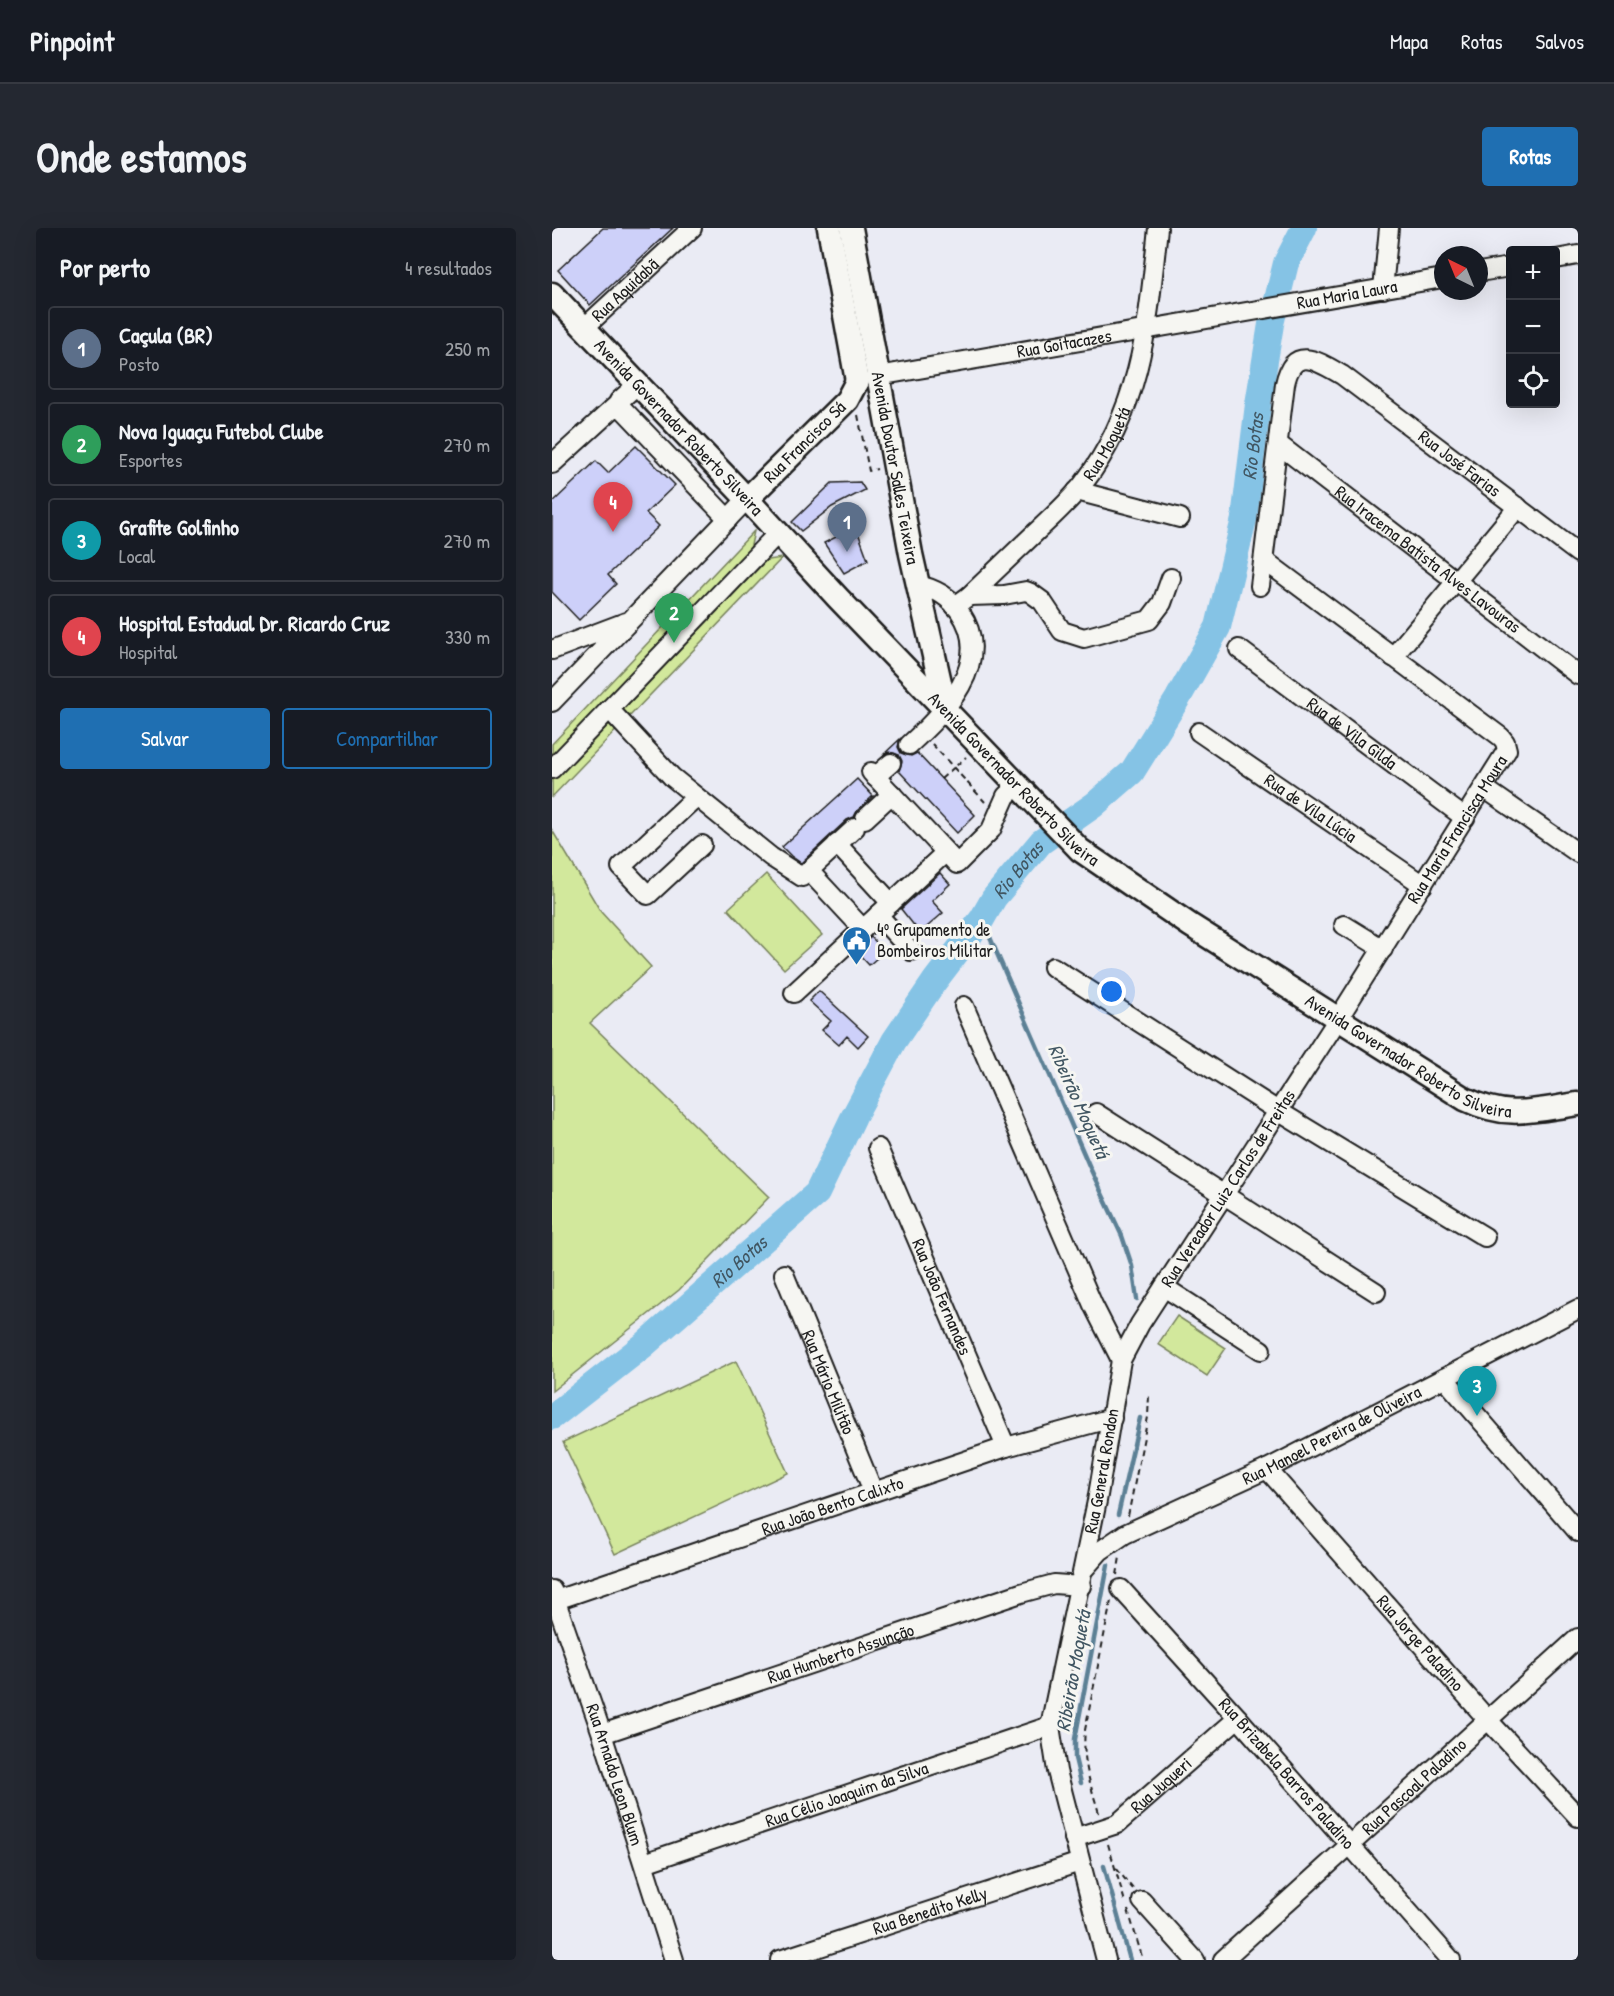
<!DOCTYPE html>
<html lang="pt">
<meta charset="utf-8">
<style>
:root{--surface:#171b24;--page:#242831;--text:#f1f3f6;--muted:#9ea1a6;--line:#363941;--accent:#1f6fb2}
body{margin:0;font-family:"Patrick Hand",sans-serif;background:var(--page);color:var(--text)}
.controls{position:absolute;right:18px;top:18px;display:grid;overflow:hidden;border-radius:6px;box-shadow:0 6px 24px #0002}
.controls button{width:54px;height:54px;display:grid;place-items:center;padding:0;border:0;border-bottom:2px solid var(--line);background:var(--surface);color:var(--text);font:30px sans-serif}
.compass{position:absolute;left:882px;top:18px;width:54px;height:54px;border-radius:50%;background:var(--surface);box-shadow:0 6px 24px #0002;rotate:317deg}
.you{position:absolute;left:560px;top:764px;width:21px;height:21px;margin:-15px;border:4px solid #fff;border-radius:50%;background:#1a73e8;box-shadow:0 0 0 9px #1a73e833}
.badge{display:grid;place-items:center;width:39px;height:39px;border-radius:50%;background:var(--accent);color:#fff;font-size:20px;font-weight:700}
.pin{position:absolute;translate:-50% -50px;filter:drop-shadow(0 2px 3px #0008)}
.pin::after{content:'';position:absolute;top:32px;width:21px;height:18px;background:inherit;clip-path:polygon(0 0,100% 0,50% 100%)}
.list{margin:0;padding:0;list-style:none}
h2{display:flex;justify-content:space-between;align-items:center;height:78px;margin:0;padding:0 24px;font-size:26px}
h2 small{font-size:20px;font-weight:400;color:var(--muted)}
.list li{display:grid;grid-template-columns:39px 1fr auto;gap:18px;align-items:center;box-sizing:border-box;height:84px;margin:0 12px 12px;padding:0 12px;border:2px solid var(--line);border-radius:6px}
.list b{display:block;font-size:22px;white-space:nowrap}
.list p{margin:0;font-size:20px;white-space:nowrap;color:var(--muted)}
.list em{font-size:20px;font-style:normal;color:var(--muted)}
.actions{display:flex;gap:12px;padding:18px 24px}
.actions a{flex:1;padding:14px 0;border:2px solid var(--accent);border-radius:6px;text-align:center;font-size:21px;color:var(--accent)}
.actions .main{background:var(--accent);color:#fff}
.icon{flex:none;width:33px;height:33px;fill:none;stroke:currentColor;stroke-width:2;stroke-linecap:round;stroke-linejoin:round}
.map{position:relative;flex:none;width:1026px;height:1732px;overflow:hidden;border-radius:6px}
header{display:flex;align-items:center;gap:36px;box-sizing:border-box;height:84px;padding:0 30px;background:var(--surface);border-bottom:2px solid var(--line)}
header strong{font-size:28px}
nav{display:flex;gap:33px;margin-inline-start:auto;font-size:21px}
.intro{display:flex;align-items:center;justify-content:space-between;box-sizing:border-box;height:144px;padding:0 36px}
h1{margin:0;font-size:42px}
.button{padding:15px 27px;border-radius:6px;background:var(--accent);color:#fff;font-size:21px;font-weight:700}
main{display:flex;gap:36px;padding:0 36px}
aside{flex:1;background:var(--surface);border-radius:6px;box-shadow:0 6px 24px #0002}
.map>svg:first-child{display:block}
.green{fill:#d2e89c;stroke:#77825c;stroke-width:1.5}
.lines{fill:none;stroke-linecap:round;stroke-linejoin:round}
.stream{stroke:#5b8095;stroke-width:4.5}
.river{stroke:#85c3e5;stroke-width:26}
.building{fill:#cdd0f9;stroke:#1c1c1c;stroke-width:1.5}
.minor-casing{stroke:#1c1c1c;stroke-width:22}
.major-casing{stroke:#1c1c1c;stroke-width:27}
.path{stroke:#1c1c1c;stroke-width:2;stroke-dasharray:6 4.5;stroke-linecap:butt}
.minor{stroke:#f6f6f2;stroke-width:18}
.major{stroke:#f6f6f2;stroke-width:22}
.labels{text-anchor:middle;stroke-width:6;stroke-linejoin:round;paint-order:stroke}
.street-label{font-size:18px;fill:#1c1c1c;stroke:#f6f6f2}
.poi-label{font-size:18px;fill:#1c1c1c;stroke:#f6f6f2;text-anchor:start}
.water-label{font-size:20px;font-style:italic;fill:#415662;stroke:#f6f6f2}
</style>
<header>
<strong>Pinpoint</strong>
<nav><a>Mapa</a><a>Rotas</a><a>Salvos</a></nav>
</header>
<div class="intro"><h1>Onde estamos</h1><a class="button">Rotas</a></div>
<main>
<aside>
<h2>Por perto<small>4 resultados</small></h2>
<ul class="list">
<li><span class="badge" style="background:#5c6f8a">1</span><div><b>Caçula (BR)</b><p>Posto</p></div><em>250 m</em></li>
<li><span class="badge" style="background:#2e9e5b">2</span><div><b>Nova Iguaçu Futebol Clube</b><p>Esportes</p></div><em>270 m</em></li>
<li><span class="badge" style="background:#0f9aa8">3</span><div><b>Grafite Golfinho</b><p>Local</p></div><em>270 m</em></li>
<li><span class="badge" style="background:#e0444e">4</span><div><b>Hospital Estadual Dr. Ricardo Cruz</b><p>Hospital</p></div><em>330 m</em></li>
</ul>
<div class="actions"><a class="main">Salvar</a><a>Compartilhar</a></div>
</aside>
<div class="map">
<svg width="1026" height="1732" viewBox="0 0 1026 1732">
<rect width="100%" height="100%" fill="#eaebf4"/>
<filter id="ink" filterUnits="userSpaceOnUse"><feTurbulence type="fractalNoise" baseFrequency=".0167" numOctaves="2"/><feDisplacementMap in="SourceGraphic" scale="12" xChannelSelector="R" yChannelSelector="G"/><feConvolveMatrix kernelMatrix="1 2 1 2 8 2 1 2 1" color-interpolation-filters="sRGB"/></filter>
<g filter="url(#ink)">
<path class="green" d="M 202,303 L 198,322 L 209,333 L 230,330 L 0,569 L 0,516 Z
M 0,602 L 49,684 L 99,739 L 38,795 L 217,969 L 127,1062 L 0,1163 Z
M 214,646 L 270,707 L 232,741 L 176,681 Z
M 625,1088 L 674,1120 L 655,1148 L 606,1116 Z
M 184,1133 L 236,1245 L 63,1326 L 11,1214 Z"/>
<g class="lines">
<path class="stream" d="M 430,691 L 539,942 L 570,1008 L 580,1038 L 585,1071
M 566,1287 L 588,1190
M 529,1555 L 523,1530 L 523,1511 L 556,1337
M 552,1638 L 578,1732"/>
<path class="river" id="s1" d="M 0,1189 L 92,1117 L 265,965 L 302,888 L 342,813 L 382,754 L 430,691 L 442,670 L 489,614 L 542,577 L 580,544 L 626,470 L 666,399 L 692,291 L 706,176 L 719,96 L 734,35 L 752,0"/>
</g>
<path class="building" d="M 51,0 L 121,0 L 38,77 L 6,42 Z
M 84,218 L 123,257 L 94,285 L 107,298 L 56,347 L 64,356 L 27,392 L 0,364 L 0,275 L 44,233 L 56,245 Z
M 308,254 L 313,262 L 280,279 L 249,303 L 240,294 L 280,255 Z
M 304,299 L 316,332 L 292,345 L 272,315 Z
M 348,511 L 346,519 L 349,525 L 359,528 L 365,525 L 423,587 L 405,605 L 347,543 L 350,533 L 347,527 L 337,524 L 331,527 Z
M 305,551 L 321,568 L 305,583 L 302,589 L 295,592 L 249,635 L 239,628 L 230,619 Z
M 388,645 L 398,656 L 380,673 L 391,685 L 368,705 L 349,681 Z
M 319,709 L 333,723 L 317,737 L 304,723 Z
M 267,763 L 316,808 L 306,819 L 295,808 L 287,817 L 270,802 L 279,793 L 257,773 Z"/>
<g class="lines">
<defs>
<g id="minor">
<path d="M 1004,31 L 1026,27"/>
<path d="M 927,44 L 958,39"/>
<path d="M 831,61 L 837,0"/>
<path id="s2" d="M 32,100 L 140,0"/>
<path id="s3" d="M 326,148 L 891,50"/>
<path d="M 86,156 L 67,173 L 67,177 L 176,291"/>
<path id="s4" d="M 726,216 L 1026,447"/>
<path d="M 0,236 L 67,175"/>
<path d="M 525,263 L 628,290"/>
<path id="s5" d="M 708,358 L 733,156 C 741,116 766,133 790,147 L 1026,325"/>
<path d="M 417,368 L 452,367 L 474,363 L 479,365 L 490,373 L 510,403 L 532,410 L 597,392 L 610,375 L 619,350"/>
<path id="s6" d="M 403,378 L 417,368 C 439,347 461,326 483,305 C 500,289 517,274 531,256 C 591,177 596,93 606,0"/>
<path id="s7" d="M 687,421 L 913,590"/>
<path d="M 0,422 L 74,394"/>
<path d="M 841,429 L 966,279"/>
<path d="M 0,474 L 195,271"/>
<path d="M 57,481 L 120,549 L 219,629 L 250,649 L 303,600"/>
<path id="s8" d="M 647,504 L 871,657"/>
<path d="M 357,517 C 392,485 443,435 408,384 C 399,370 383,360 366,357"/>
<path d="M 0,541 L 226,305"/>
<path d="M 319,544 L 405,636 L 439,602 L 454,568 L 465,558"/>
<path d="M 323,549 L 339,535"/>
<path d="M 932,560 L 1026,625"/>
<path d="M 144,569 L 69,639 L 96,667 L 150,617"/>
<path d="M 313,591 L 340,566"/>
<path d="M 285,616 L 339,675"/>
<path d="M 257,643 L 311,701"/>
<path d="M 326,687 L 359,723"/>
<path d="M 792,697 L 831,721"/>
<path d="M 501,739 L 726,883 L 933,1009"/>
<path d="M 242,765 L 394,624"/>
<path d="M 412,778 L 541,1077 L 569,1132"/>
<path d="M 544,885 L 824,1064"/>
<path id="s9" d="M 326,920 L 454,1219"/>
<path id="s10" d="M 232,1046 L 321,1263"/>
<path d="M 612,1059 L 709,1122"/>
<path d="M 892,1150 L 1026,1304"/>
<path id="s11" d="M 715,1241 L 935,1491 L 1026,1589"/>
<path id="s12" d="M 533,1340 L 548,1323 L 573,1306 L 715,1241 L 1026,1081"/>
<path id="s13" d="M 569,1361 L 686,1490 L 899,1732"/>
<path id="s14" d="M 0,1362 L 50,1506 L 122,1732"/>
<path id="s15" d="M 4,1372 L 454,1219 L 560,1190"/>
<path id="s16" d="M 50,1506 L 469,1365 L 502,1356 L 529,1358"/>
<path id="s17" d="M 522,1610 L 565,1596 L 686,1490"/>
<path id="s18" d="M 92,1635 L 498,1498"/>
<path d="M 590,1673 L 643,1732"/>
<path id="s19" d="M 228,1732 L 528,1634"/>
<path id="s20" d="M 554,1732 L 505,1543 L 498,1498 L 545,1273 L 569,1132 L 588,1096 L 786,791 L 955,522 L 953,514 L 949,509 L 712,332"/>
<path id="s21" d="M 671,1732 L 1026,1410"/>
</g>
<g id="major">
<path d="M 277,0 L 305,153"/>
<path id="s22" d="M 299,0 L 359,326 L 394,481"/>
<path id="s23" d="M 0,66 L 195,271 L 286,370 L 528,622 L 638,697 L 913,871 C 956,892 982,882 1026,876"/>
<path id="s24" d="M 195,271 L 295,172 L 305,153"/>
</g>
</defs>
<use href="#minor" class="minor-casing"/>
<use href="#major" class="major-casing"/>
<path class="path" d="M 306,187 L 317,243 L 325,241
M 380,516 L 433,574
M 389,551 L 414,529
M 576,1288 L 596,1189 L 597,1167
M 565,1347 L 568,1329
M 547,1585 C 538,1556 530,1532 533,1502 L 559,1373
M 556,1616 L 573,1674
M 564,1640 L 581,1661
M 576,1682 L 591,1732"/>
<use href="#minor" class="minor"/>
<use href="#major" class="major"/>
</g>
</g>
<defs>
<symbol id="civic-pin" viewBox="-11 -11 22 30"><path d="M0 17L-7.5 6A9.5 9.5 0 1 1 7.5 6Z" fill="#1f6fb2" stroke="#f6f6f2"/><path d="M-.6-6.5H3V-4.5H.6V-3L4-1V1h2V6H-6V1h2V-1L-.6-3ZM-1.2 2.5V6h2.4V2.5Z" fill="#fff"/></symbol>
</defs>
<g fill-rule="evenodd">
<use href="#civic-pin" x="288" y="696" width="33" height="45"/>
</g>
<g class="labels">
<g class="street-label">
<text dy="6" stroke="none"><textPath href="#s2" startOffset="56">Rua Aquidabã</textPath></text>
<text dy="6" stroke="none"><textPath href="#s3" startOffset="476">Rua Maria Laura</textPath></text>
<text dy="6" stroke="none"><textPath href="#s3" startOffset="189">Rua Goitacazes</textPath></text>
<text dy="6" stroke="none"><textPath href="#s23" startOffset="184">Avenida Governador Roberto Silveira</textPath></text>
<text dy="6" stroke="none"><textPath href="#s24" startOffset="81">Rua Francisco Sá</textPath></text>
<text dy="6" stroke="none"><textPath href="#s6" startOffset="224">Rua Moquetá</textPath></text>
<text dy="6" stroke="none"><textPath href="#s5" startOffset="426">Rua José Farias</textPath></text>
<text dy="6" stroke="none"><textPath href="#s22" startOffset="244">Avenida Doutor Salles Teixeira</textPath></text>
<text dy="6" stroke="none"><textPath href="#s4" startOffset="189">Rua Iracema Batista Alves Lavouras</textPath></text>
<text dy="6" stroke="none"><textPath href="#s7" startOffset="141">Rua de Vila Gilda</textPath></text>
<text dy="6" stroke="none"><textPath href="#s23" startOffset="670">Avenida Governador Roberto Silveira</textPath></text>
<text dy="6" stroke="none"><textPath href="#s8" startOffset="135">Rua de Vila Lúcia</textPath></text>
<text dy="6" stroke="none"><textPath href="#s20" startOffset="1242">Rua Maria Francisca Moura</textPath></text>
<text dy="6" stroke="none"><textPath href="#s23" startOffset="1156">Avenida Governador Roberto Silveira</textPath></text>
<text dy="6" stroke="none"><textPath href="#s20" startOffset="816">Rua Vereador Luiz Carlos de Freitas</textPath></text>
<text dy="6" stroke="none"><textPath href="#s9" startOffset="162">Rua João Fernandes</textPath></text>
<text dy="6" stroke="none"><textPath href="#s10" startOffset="117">Rua Mário Militão</textPath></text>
<text dy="6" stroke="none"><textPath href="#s12" startOffset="282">Rua Manoel Pereira de Oliveira</textPath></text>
<text dy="6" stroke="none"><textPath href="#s20" startOffset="501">Rua General Rondon</textPath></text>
<text dy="6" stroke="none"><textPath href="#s15" startOffset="292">Rua João Bento Calixto</textPath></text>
<text dy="6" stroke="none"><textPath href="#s11" startOffset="232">Rua Jorge Paladino</textPath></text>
<text dy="6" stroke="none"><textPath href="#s16" startOffset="252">Rua Humberto Assunção</textPath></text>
<text dy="6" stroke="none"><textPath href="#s14" startOffset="195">Rua Arnaldo Leon Blum</textPath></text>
<text dy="6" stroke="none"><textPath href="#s13" startOffset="248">Rua Brizabela Barros Paladino</textPath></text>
<text dy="6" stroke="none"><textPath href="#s17" startOffset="104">Rua Juqueri</textPath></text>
<text dy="6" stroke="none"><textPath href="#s21" startOffset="258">Rua Pascoal Paladino</textPath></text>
<text dy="6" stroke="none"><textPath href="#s18" startOffset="214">Rua Célio Joaquim da Silva</textPath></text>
<text dy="6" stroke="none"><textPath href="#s19" startOffset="158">Rua Benedito Kelly</textPath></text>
</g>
<g class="poi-label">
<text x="325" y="708">4º Grupamento de<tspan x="325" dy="21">Bombeiros Militar</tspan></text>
</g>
<g class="water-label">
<text dy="7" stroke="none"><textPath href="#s1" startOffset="1233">Rio Botas</textPath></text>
<text dy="7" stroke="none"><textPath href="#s1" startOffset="729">Rio Botas</textPath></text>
<text transform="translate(527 873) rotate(66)" y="7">Ribeirão Moquetá</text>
<text dy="7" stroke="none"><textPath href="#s1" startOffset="243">Rio Botas</textPath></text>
<text transform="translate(521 1443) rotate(-80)" y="7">Ribeirão Moquetá</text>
</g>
</g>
</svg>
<div class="controls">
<button>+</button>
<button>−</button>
<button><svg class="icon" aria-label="locate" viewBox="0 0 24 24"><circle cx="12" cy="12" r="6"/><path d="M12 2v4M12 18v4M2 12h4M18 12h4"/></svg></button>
</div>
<svg class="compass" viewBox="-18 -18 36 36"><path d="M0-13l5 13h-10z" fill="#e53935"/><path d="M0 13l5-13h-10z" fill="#9ea1a6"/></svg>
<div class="you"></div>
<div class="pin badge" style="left:295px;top:324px;background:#5c6f8a">1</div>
<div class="pin badge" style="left:122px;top:415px;background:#2e9e5b">2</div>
<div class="pin badge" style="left:925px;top:1188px;background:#0f9aa8">3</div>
<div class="pin badge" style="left:61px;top:304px;background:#e0444e">4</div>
</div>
</main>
